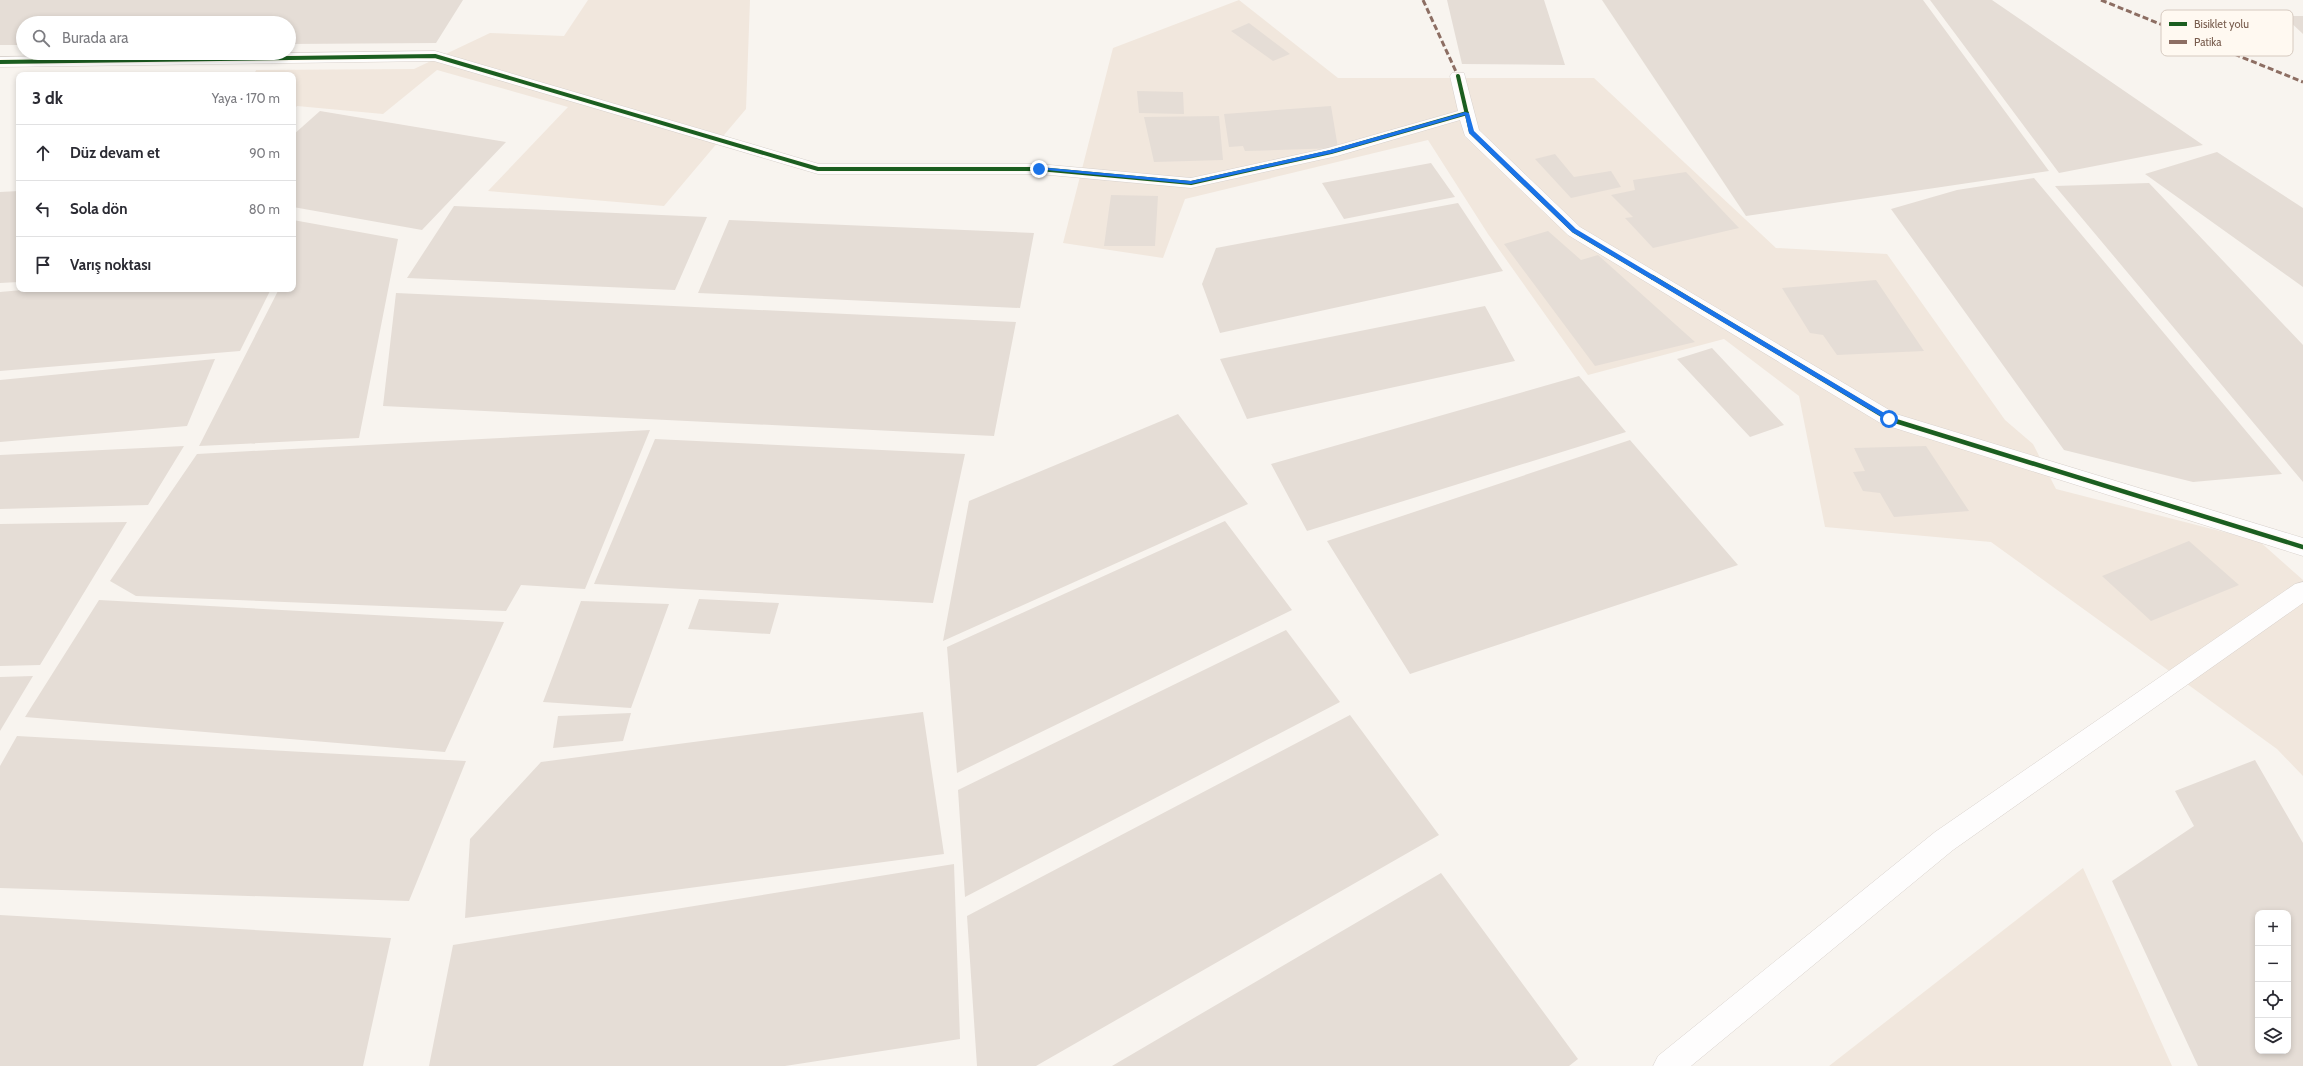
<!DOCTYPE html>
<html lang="tr">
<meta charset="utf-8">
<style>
:root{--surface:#fff;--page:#f7f7f7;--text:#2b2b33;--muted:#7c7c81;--line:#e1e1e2}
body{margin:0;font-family:Cabin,sans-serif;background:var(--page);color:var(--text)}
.controls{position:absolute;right:12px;bottom:12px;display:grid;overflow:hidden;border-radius:8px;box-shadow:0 2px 6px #0003}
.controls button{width:36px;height:36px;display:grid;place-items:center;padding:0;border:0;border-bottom:1px solid var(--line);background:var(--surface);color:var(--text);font:20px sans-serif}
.stop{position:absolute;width:12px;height:12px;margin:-9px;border:3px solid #1a73e8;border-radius:50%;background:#fff}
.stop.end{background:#1a73e8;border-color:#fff;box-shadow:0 1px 4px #0008}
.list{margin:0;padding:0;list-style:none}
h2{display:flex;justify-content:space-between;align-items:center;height:52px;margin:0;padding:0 16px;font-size:17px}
h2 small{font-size:13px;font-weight:400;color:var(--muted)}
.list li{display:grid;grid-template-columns:26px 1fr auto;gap:12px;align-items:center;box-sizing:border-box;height:56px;padding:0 16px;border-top:1px solid var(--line)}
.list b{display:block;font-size:15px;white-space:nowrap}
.list em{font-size:13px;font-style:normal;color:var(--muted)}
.icon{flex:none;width:22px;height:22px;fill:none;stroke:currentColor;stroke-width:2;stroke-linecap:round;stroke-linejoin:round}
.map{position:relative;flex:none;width:2303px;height:1066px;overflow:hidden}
.search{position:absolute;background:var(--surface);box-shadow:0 2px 6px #0003;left:16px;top:16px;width:280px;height:44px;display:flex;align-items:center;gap:10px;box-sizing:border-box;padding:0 14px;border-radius:22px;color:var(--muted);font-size:15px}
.panel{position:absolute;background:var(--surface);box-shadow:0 2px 6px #0003;left:16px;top:72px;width:280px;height:220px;border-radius:8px}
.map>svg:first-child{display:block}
.residential{fill:#f1e7dd}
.building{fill:#e5ddd6;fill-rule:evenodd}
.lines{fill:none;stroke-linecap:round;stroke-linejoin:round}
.minor-casing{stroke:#d8d1cc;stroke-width:1}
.tertiary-casing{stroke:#d8d1cc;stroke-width:1}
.minor{fill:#fefdfd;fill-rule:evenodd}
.tertiary{fill:#fefdfd;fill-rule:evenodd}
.quiet{stroke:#8d6e63;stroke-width:3;stroke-dasharray:6 3;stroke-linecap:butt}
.cycleway-far1-casing{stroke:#fff9f1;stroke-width:6}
.cycleway-casing{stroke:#fff9f1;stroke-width:7}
.cycleway-far1{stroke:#1b5e20;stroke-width:4}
.cycleway{stroke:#1b5e20;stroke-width:4.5}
.route{fill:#1a73e8}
.key{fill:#fff9f1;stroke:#d6cac0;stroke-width:1}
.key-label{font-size:11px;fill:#785c4d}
</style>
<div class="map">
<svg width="2303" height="1066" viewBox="0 0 2303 1066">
<rect width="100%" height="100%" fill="#f8f4ef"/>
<path class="residential" d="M 588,0 L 750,0 L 746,109 L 664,206 L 488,191 L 568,107 L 437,70 L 383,114 L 297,106 L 293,110 L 293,75 L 254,75 L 256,70 L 414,69 L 490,33 L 564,36 Z
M 1239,0 L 1338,78 L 1594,78 L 1776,248 L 1887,254 L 2005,420 L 2033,444 L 2056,489 L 2259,541 L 2303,580 L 2303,776 L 2277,749 L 1991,542 L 1825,527 L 1799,396 L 1724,339 L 1588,375 L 1488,234 L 1428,140 L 1185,199 L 1163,258 L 1063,243 L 1113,48 Z
M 2083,868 L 2172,1066 L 1829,1066 Z"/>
<path class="building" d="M 0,0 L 463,0 L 436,43 L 289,44 L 289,23 L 23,23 L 23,45 L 0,45 Z
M 1447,0 L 1544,0 L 1565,65 L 1462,64 Z
M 1602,0 L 1923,0 L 2049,171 L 1746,216 Z
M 1930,0 L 1992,0 L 2203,145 L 2059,173 Z
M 2284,16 L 2303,16 L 2303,34 Z
M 1249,23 L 1290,54 L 1273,61 L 1231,31 Z
M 1137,91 L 1183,92 L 1184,114 L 1139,113 Z
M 1331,106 L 1338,148 L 1245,151 L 1243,146 L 1229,147 L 1224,114 Z
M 320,111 L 506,142 L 422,230 L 293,207 L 293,135 Z
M 1219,116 L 1223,160 L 1154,162 L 1144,117 Z
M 2217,152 L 2303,208 L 2303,287 L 2145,174 Z
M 1555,154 L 1574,177 L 1611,171 L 1621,187 L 1571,198 L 1535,159 Z
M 1431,163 L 1455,197 L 1344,219 L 1322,183 Z
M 1686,172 L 1739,228 L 1653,248 L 1625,218 L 1633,217 L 1611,195 L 1635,190 L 1633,180 Z
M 2034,178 L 2282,474 L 2193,482 L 2064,450 L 1891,209 L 1957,190 Z
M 2149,183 L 2303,345 L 2303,482 L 2055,186 Z
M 19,191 L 19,282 L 0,283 L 0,192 Z
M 1111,195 L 1158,196 L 1155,246 L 1104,246 Z
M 1458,203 L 1503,271 L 1220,333 L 1202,284 L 1216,248 Z
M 454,206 L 707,217 L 675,290 L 407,278 Z
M 293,220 L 398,239 L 359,438 L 199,446 L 279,289 L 293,289 Z
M 729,220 L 1034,233 L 1020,308 L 698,293 Z
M 1548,231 L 1581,260 L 1598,255 L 1695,342 L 1595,366 L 1504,244 Z
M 1876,280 L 1924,351 L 1837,355 L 1823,335 L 1810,333 L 1782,288 Z
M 33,289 L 271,289 L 240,351 L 0,371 L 0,292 Z
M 396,293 L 1016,322 L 994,436 L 383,406 Z
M 1485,306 L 1515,361 L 1247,419 L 1220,359 Z
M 1712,348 L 1784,425 L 1750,437 L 1677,359 Z
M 215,359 L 187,426 L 0,442 L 0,380 Z
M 1579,376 L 1626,432 L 1307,531 L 1271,464 Z
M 1178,414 L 1248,504 L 943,641 L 969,501 Z
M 650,430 L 585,589 L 521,585 L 506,611 L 136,596 L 110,581 L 197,454 Z
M 655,439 L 965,454 L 933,603 L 594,584 Z
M 1630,440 L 1738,565 L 1410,674 L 1327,541 Z
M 184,446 L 148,505 L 0,509 L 0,455 Z
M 1926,446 L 1969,511 L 1894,517 L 1880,493 L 1863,491 L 1853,472 L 1865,471 L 1854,448 Z
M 1225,521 L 1292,610 L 957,773 L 947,647 Z
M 127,522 L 40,665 L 0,666 L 0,524 Z
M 2189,541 L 2239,585 L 2151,621 L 2102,576 Z
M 699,599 L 779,603 L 770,634 L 688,629 Z
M 99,600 L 504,622 L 445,752 L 25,717 Z
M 581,601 L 669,604 L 631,708 L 543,702 Z
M 1286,630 L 1340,702 L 965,897 L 958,790 Z
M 33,676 L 0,731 L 0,677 Z
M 923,712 L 944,854 L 465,918 L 470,839 L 541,762 Z
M 631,713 L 623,741 L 553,748 L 558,716 Z
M 1350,715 L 1439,835 L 1036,1066 L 977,1066 L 967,916 Z
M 17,736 L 466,761 L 409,901 L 0,888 L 0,766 Z
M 2255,760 L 2303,843 L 2303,1066 L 2198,1066 L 2112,881 L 2194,826 L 2175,791 ZM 2258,913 L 2288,913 L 2288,1051 L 2258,1051 Z
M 954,864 L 960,1039 L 785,1066 L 429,1066 L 453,945 Z
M 1441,873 L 1578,1059 L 1569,1066 L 1112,1066 Z
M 0,915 L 391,938 L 363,1066 L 0,1066 Z"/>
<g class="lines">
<defs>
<path id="minor" d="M 435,51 L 819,164 L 1039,164 L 1191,178 L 1328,148 L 1458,111 L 1450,76 L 1452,73 L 1464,73 L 1479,130 L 1580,227 L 1896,414 L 2303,538 L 2303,556 L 1882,424 L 1568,235 L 1465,136 L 1460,120 L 1337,156 L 1191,188 L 1039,174 L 818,174 L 434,61 L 0,67 L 0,57 Z"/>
<path id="tertiary" d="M 2303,582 L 2303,603 L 1953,850 L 1691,1066 L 1653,1066 L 1658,1056 L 1935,832 L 2295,584 Z"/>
</defs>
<use href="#minor" class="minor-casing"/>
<use href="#tertiary" class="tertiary-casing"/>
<use href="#minor" class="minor"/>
<use href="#tertiary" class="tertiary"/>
<path class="quiet" d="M 1423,0 L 1458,76
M 2101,0 L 2303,82"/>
<defs>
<path id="cycleway-far1" d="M 0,62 L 435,56 L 818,169 L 1039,169 L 1191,183 L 1331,152 L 1467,113
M 1458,76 L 1471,132 L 1574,231 L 1653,278"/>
<path id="cycleway" d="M 1652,277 L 1889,419 L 2303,547"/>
</defs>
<use href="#cycleway-far1" class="cycleway-far1-casing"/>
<use href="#cycleway" class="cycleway-casing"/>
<use href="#cycleway-far1" class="cycleway-far1"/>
<use href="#cycleway" class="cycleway"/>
</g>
<path class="route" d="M 1465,112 L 1469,113 L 1474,131 L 1576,229 L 1891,417 L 1891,420 L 1887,420 L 1572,232 L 1469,133 L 1465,115 L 1333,153 L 1191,184 L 1036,169 L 1039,167 L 1191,181 L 1330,150 Z"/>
<rect x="2161" y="10" width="132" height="46" rx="6" class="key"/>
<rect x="2169" y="22" width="18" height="4" fill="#1b5e20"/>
<rect x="2169" y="40" width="18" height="4" fill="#8d6e63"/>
<g class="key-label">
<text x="2194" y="28">Bisiklet yolu</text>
<text x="2194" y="46">Patika</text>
</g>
</svg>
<div class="controls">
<button>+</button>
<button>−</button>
<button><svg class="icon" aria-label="locate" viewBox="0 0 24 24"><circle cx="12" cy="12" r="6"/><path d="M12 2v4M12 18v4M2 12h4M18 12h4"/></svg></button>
<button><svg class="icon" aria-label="layers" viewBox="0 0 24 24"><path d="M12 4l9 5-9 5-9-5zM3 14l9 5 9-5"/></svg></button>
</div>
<div class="stop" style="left:1889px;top:419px"></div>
<div class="stop end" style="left:1039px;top:169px"></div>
<div class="search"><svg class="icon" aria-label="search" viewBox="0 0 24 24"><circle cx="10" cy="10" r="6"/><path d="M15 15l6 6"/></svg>Burada ara</div>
<section class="panel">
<h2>3 dk<small>Yaya · 170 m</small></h2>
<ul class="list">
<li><svg class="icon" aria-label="ahead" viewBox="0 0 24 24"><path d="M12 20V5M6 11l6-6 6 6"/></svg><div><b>Düz devam et</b></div><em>90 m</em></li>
<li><svg class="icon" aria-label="left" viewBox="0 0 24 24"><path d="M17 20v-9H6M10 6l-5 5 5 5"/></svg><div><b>Sola dön</b></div><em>80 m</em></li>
<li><svg class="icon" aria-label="arrive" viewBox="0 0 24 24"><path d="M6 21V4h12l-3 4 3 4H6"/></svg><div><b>Varış noktası</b></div></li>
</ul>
</section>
</div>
